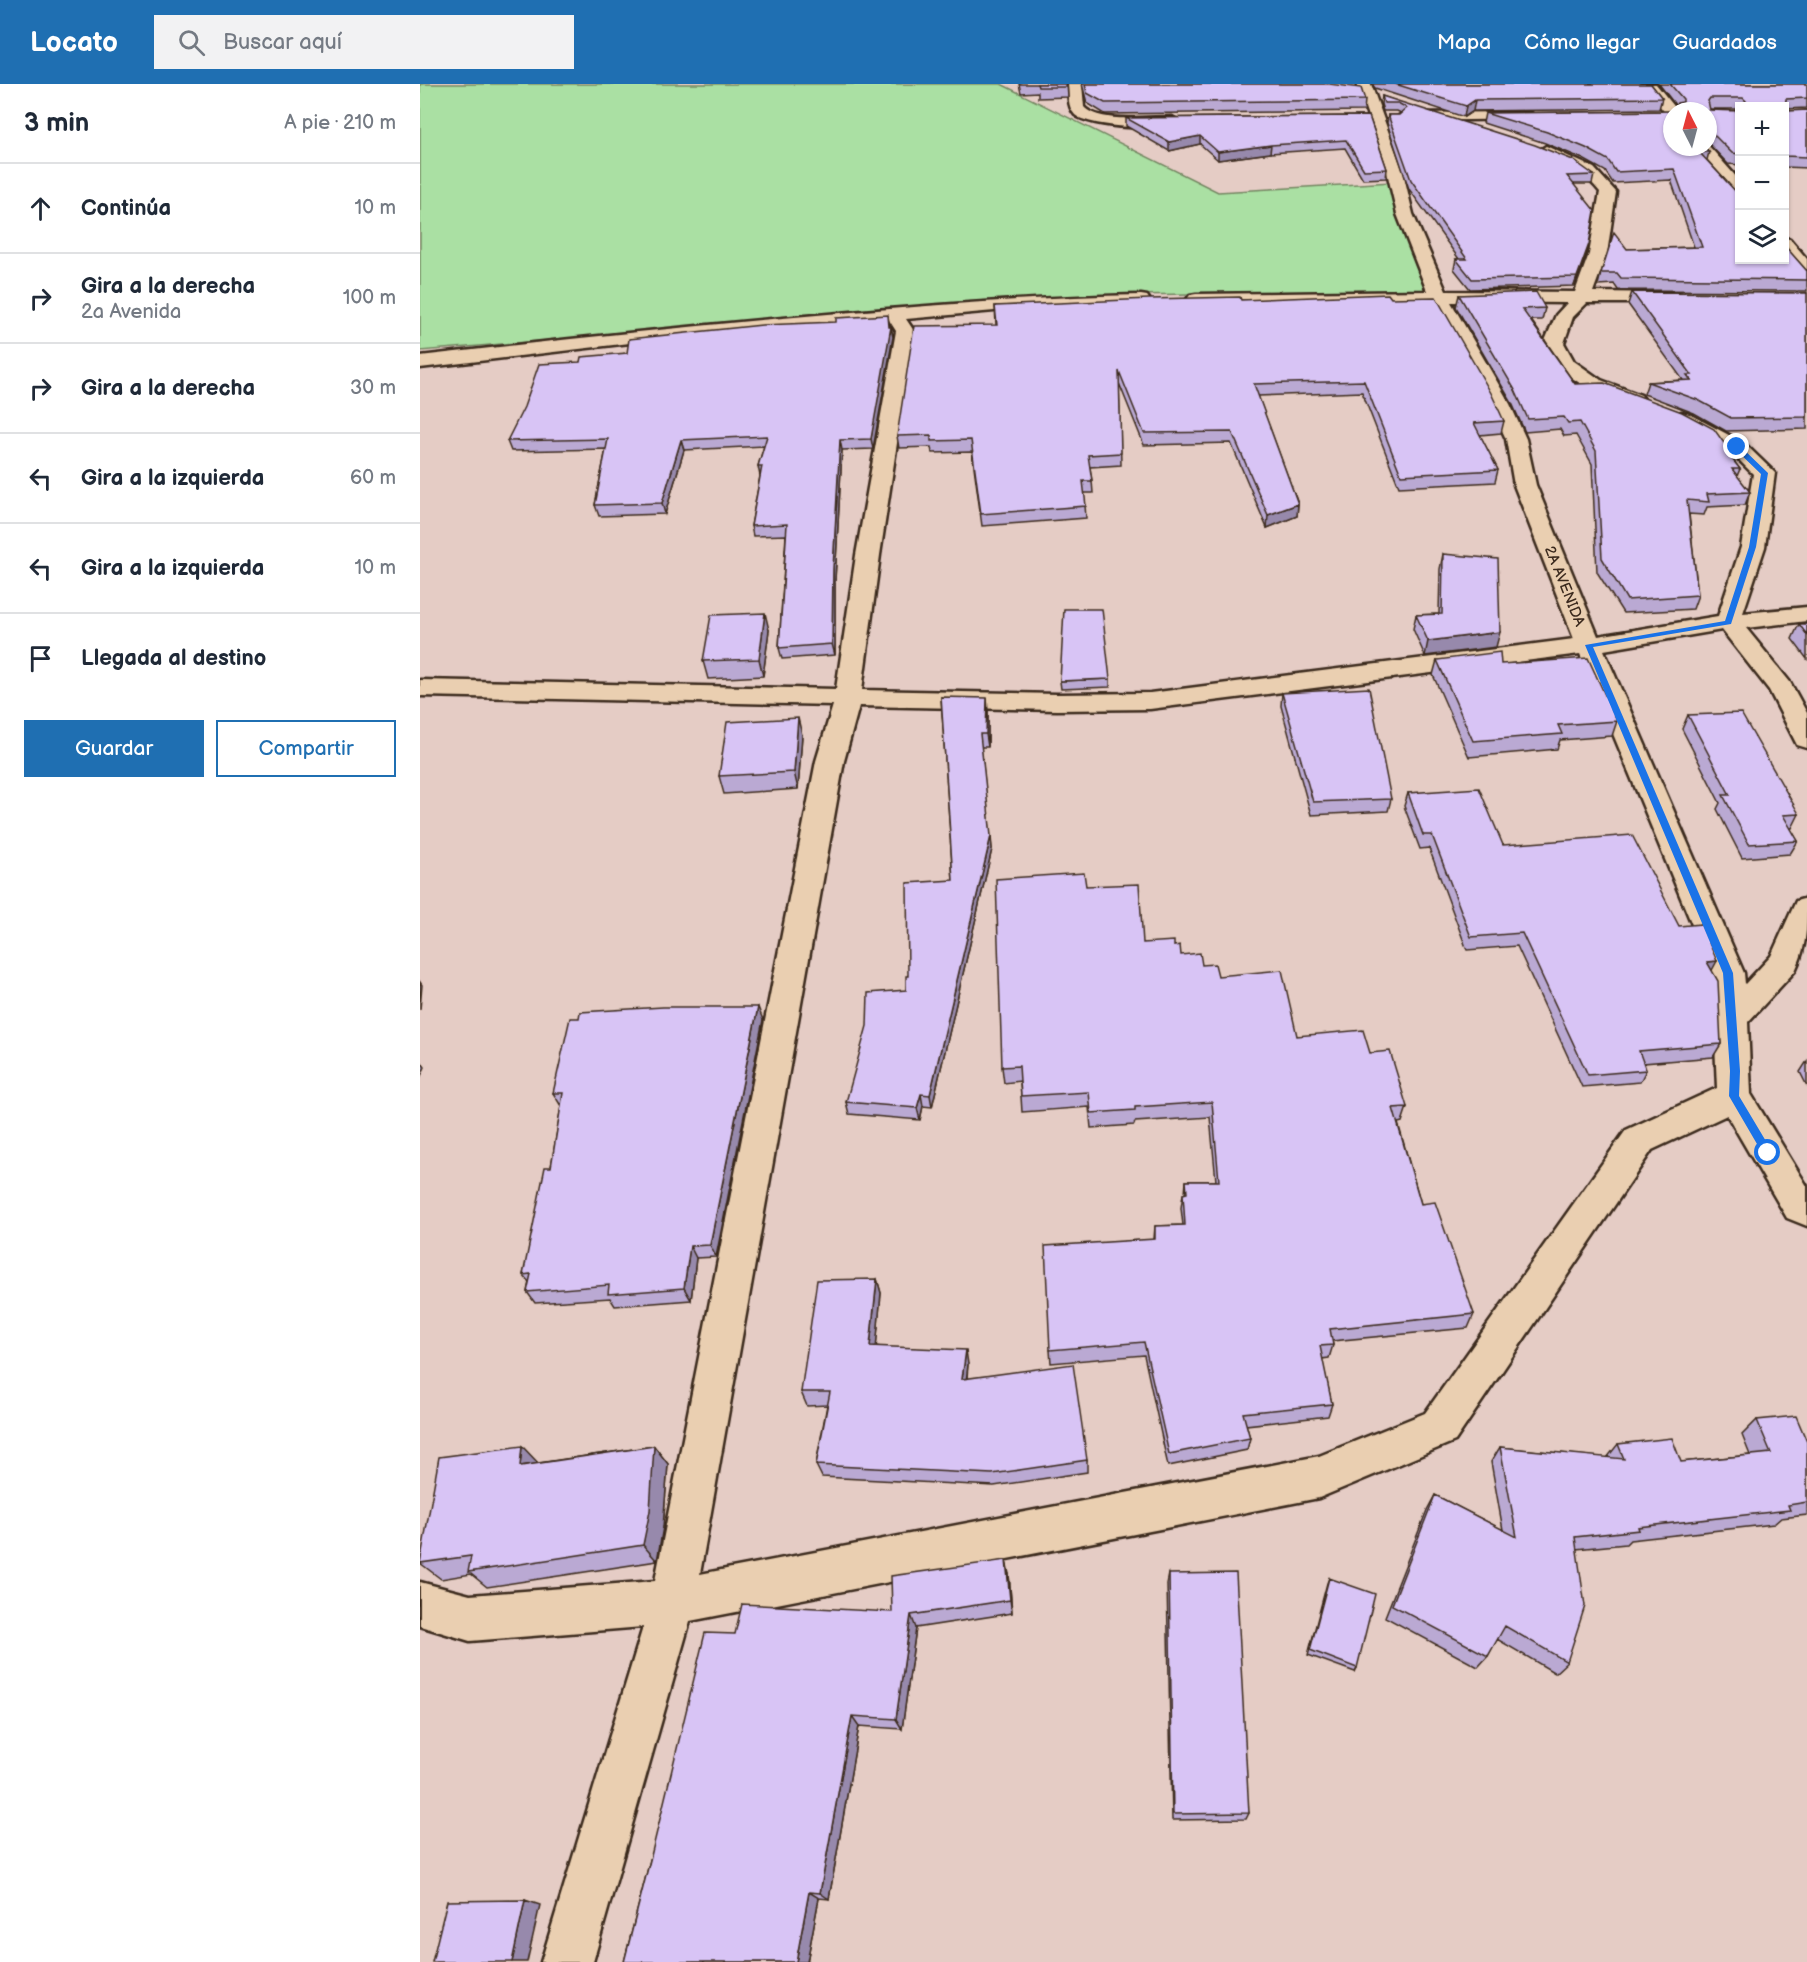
<!DOCTYPE html>
<html lang="es">
<meta charset="utf-8">
<style>
:root{--surface:#fff;--page:#f2f2f3;--text:#1f2937;--muted:#747a83;--line:#e0e1e3;--accent:#1f6fb2}
body{margin:0;font-family:"Balsamiq Sans",sans-serif;background:var(--page);color:var(--text)}
.controls{position:absolute;right:18px;top:18px;display:grid;overflow:hidden;border-radius:0px;box-shadow:0 2px 4px #0004}
.controls button{width:54px;height:54px;display:grid;place-items:center;padding:0;border:0;border-bottom:2px solid var(--line);background:var(--surface);color:var(--text);font:30px sans-serif}
.compass{position:absolute;left:1243px;top:18px;width:54px;height:54px;border-radius:50%;background:var(--surface);box-shadow:0 2px 4px #0004;rotate:354deg}
.stop{position:absolute;width:18px;height:18px;margin:-14px;border:4px solid #1a73e8;border-radius:50%;background:#fff}
.stop.end{background:#1a73e8;border-color:#fff;box-shadow:0 2px 6px #0008}
.list{margin:0;padding:0;list-style:none}
h2{display:flex;justify-content:space-between;align-items:center;height:78px;margin:0;padding:0 24px;font-size:26px}
h2 small{font-size:20px;font-weight:400;color:var(--muted)}
.list li{display:grid;grid-template-columns:39px 1fr auto;gap:18px;align-items:center;box-sizing:border-box;height:90px;padding:0 24px;border-top:2px solid var(--line)}
.list b{display:block;font-size:22px;white-space:nowrap}
.list p{margin:0;font-size:20px;white-space:nowrap;color:var(--muted)}
.list em{font-size:20px;font-style:normal;color:var(--muted)}
.actions{display:flex;gap:12px;padding:18px 24px}
.actions a{flex:1;padding:14px 0;border:2px solid var(--accent);border-radius:0px;text-align:center;font-size:21px;color:var(--accent)}
.actions .main{background:var(--accent);color:#fff}
.icon{flex:none;width:33px;height:33px;fill:none;stroke:currentColor;stroke-width:2;stroke-linecap:round;stroke-linejoin:round}
.map{position:relative;flex:none;width:1387px;height:1878px;overflow:hidden}
header{display:flex;align-items:center;gap:36px;box-sizing:border-box;height:84px;padding:0 30px;background:var(--accent);color:#fff}
header strong{font-size:28px}
nav{display:flex;gap:33px;margin-inline-start:auto;font-size:21px}
.search{width:420px;height:54px;background:var(--page);display:flex;align-items:center;gap:15px;box-sizing:border-box;padding:0 21px;border-radius:0px;color:var(--muted);font-size:22px}
main{display:flex}
aside{flex:1;background:var(--surface)}
.map>svg:first-child{display:block}
.green{fill:#aae0a3;stroke:#728560;stroke-width:1.5}
.lines{fill:none;stroke-linecap:round;stroke-linejoin:round}
.street-casing{stroke:#3b2a1e;stroke-width:5}
.street{fill:#eacfb1;fill-rule:evenodd}
.wall{fill:#baa9d3;stroke:#3b2a1e;stroke-width:1.5}
.shaded-wall{fill:#9789ac;stroke:#3b2a1e;stroke-width:1.5}
.building{fill:#d8c4f5;stroke:#3b2a1e;stroke-width:1.5}
.route{fill:#1a73e8}
.labels{text-anchor:middle;stroke-width:4.5;stroke-linejoin:round;paint-order:stroke}
.far-street-label{font-size:15px;fill:#3b2a1e;stroke:#eacfb1}
</style>
<header>
<strong>Locato</strong>
<div class="search"><svg class="icon" aria-label="search" viewBox="0 0 24 24"><circle cx="10" cy="10" r="6"/><path d="M15 15l6 6"/></svg>Buscar aquí</div>
<nav><a>Mapa</a><a>Cómo llegar</a><a>Guardados</a></nav>
</header>
<main>
<aside>
<h2>3 min<small>A pie · 210 m</small></h2>
<ul class="list">
<li><svg class="icon" aria-label="ahead" viewBox="0 0 24 24"><path d="M12 20V5M6 11l6-6 6 6"/></svg><div><b>Continúa</b></div><em>10 m</em></li>
<li><svg class="icon" aria-label="right" viewBox="0 0 24 24"><path d="M7 20v-9h11M14 6l5 5-5 5"/></svg><div><b>Gira a la derecha</b><p>2a Avenida</p></div><em>100 m</em></li>
<li><svg class="icon" aria-label="right" viewBox="0 0 24 24"><path d="M7 20v-9h11M14 6l5 5-5 5"/></svg><div><b>Gira a la derecha</b></div><em>30 m</em></li>
<li><svg class="icon" aria-label="left" viewBox="0 0 24 24"><path d="M17 20v-9H6M10 6l-5 5 5 5"/></svg><div><b>Gira a la izquierda</b></div><em>60 m</em></li>
<li><svg class="icon" aria-label="left" viewBox="0 0 24 24"><path d="M17 20v-9H6M10 6l-5 5 5 5"/></svg><div><b>Gira a la izquierda</b></div><em>10 m</em></li>
<li><svg class="icon" aria-label="arrive" viewBox="0 0 24 24"><path d="M6 21V4h12l-3 4 3 4H6"/></svg><div><b>Llegada al destino</b></div></li>
</ul>
<div class="actions"><a class="main">Guardar</a><a>Compartir</a></div>
</aside>
<div class="map">
<svg width="1387" height="1878" viewBox="0 0 1387 1878">
<rect width="100%" height="100%" fill="#e5ccc5"/>
<filter id="ink" filterUnits="userSpaceOnUse"><feTurbulence type="fractalNoise" baseFrequency=".0167" numOctaves="2"/><feDisplacementMap in="SourceGraphic" scale="12" xChannelSelector="R" yChannelSelector="G"/><feConvolveMatrix kernelMatrix="1 2 1 2 8 2 1 2 1" color-interpolation-filters="sRGB"/></filter>
<g filter="url(#ink)">
<path class="green" d="M 0,0 L 581,0 L 798,108 L 973,98 L 1011,206 L 651,212 L 0,267 Z"/>
<g class="lines">
<defs>
<path id="street" d="M 648,0 L 662,0 L 664,23 C 680,40 729,33 752,33 L 759,37 C 748,49 668,43 655,31 C 647,22 649,11 648,0 Z
M 937,0 L 951,0 L 983,88 L 993,130 L 1026,207 L 1155,208 L 1169,170 L 1180,108 C 1165,88 1143,80 1121,70 L 1118,67 L 1126,62 L 1174,84 L 1196,108 L 1187,170 L 1173,208 L 1255,209 L 1261,210 L 1264,214 L 1261,218 L 1255,219 L 1167,219 L 1153,233 L 1144,259 L 1154,277 L 1181,296 L 1221,311 L 1224,315 L 1221,319 L 1214,321 L 1167,304 L 1139,285 L 1124,259 L 1136,231 L 1147,219 L 1031,218 L 1090,320 L 1106,355 L 1116,401 L 1178,552 L 1298,532 L 1321,463 L 1333,390 L 1310,367 L 1255,338 L 1252,334 L 1255,330 L 1262,328 L 1269,330 L 1324,359 L 1355,389 L 1345,463 L 1323,529 L 1387,523 L 1387,537 L 1326,544 L 1370,598 L 1387,629 L 1387,664 L 1377,661 L 1349,606 L 1302,546 L 1184,566 L 1324,889 L 1325,900 L 1351,872 L 1376,817 L 1387,814 C 1387,842 1387,862 1375,887 L 1328,938 L 1331,1010 L 1387,1102 L 1387,1142 L 1367,1134 L 1307,1031 L 1232,1066 L 1035,1357 L 899,1414 L 270,1537 L 173,1878 L 121,1878 L 223,1543 L 50,1557 L 0,1542 L 0,1498 L 50,1511 L 235,1497 L 396,677 L 413,621 L 0,612 L 0,596 L 416,605 L 436,471 L 476,247 L 469,236 L 210,259 L 0,284 L 0,272 C 136,256 271,242 408,230 C 512,221 616,213 721,211 L 727,212 L 730,216 L 727,220 L 620,223 L 486,235 L 494,247 L 460,471 L 442,606 L 637,610 L 730,609 L 1154,555 L 1094,401 L 1086,355 L 1070,320 L 1013,218 L 776,220 L 770,219 L 767,215 L 770,211 L 776,210 L 1007,207 L 977,130 L 967,88 ZM 1160,570 L 1292,889 L 1297,1004 L 1206,1046 L 1005,1329 L 899,1372 L 280,1490 L 424,677 L 439,622 L 637,626 L 730,625 Z
M 1222,0 L 1236,0 L 1258,27 L 1252,27 L 1252,32 L 1247,31 Z
M 1109,28 L 1116,32 L 1114,35 L 984,37 L 977,33 L 984,29 Z
M 1288,61 L 1320,97 L 1320,112 L 1314,110 L 1275,63 L 1288,63 Z
M 1364,154 L 1370,155 L 1387,175 L 1387,191 L 1381,190 L 1364,170 Z"/>
</defs>
<use href="#street" class="street-casing"/>
<use href="#street" class="street"/>
</g>
<path class="wall" d="M 599,0 L 647,0 L 648,13 L 618,14 L 618,8 L 601,9 Z
M 662,0 L 909,0 L 945,16 L 944,27 L 685,30 L 667,19 Z
M 952,0 L 1231,0 L 1242,14 L 1239,25 L 1053,27 L 1044,33 L 955,4 Z
M 1239,0 L 1387,0 L 1387,24 L 1366,25 L 1368,27 L 1387,26 L 1387,84 L 1365,83 L 1365,22 L 1320,22 L 1320,25 L 1289,25 L 1290,26 L 1320,27 L 1320,81 L 1308,80 L 1288,59 L 1252,27 L 1289,68 L 1287,76 L 1387,187 L 1387,207 L 1198,206 L 1194,200 L 1178,201 L 1181,189 L 1207,165 L 1274,163 L 1251,96 L 1193,99 L 1185,87 L 1163,75 L 1125,59 L 1063,39 L 1065,29 L 1255,27 L 1256,22 Z
M 962,12 L 1174,91 L 1172,100 L 1154,100 L 1167,169 L 1154,202 L 1050,205 L 1034,185 L 1036,175 L 1039,175 L 989,105 L 967,39 L 968,31 L 979,31 L 981,29 L 977,27 L 963,27 L 961,20 Z
M 949,32 L 967,85 L 966,94 L 943,95 L 925,64 L 850,69 L 798,76 L 780,60 L 749,67 L 706,42 L 706,34 Z
M 1212,208 L 1387,209 L 1387,345 L 1306,347 L 1274,329 L 1224,310 L 1228,298 L 1263,296 L 1208,220 Z
M 1039,211 L 1125,224 L 1122,236 L 1111,236 L 1155,300 L 1309,366 L 1308,370 L 1320,385 L 1317,392 L 1330,408 L 1325,421 L 1287,423 L 1284,431 L 1269,430 L 1278,511 L 1273,525 L 1203,529 L 1177,488 L 1172,380 L 1156,351 L 1144,352 L 1140,345 L 1105,348 L 1092,319 L 1036,223 Z
M 971,214 L 1084,337 L 1081,349 L 1060,351 L 1078,386 L 1075,398 L 979,403 L 942,308 L 838,312 L 878,420 L 877,432 L 847,444 L 811,359 L 724,361 L 699,299 L 701,381 L 670,383 L 672,397 L 673,409 L 664,409 L 666,434 L 562,442 L 552,368 L 512,369 L 511,363 L 479,364 L 477,352 L 576,241 L 575,222 L 821,216 Z
M 471,243 L 473,253 L 453,365 L 422,366 L 415,496 L 415,571 L 362,575 L 359,564 L 366,451 L 333,452 L 331,442 L 340,392 L 338,382 L 344,362 L 264,366 L 245,430 L 179,432 L 175,421 L 186,365 L 91,367 L 87,357 L 160,278 L 207,269 Z
M 1023,470 L 1076,563 L 1005,572 L 993,545 L 996,531 L 1019,530 L 1020,485 Z
M 1379,540 L 1387,540 L 1387,575 L 1372,555 Z
M 349,546 L 343,592 L 288,595 L 283,577 Z
M 1017,576 L 1081,580 L 1197,637 L 1192,652 L 1140,656 L 1137,665 L 1049,673 L 1013,591 Z
M 690,595 L 690,603 L 641,605 L 640,597 Z
M 862,609 L 971,715 L 968,727 L 891,731 L 861,622 Z
M 521,613 L 568,627 L 568,663 L 561,663 L 572,765 L 512,1023 L 503,1022 L 500,1036 L 429,1030 L 426,1018 L 486,906 L 488,892 L 533,796 Z
M 1268,631 L 1379,730 L 1372,744 L 1370,744 L 1378,757 L 1370,770 L 1322,774 L 1297,725 L 1300,719 L 1262,645 Z
M 382,651 L 378,705 L 304,710 L 299,692 Z
M 988,709 L 1083,761 L 1259,842 L 1292,886 L 1301,960 L 1293,973 L 1224,979 L 1226,986 L 1220,998 L 1162,1003 L 1097,862 L 1047,866 L 1009,764 L 1000,765 L 984,722 Z
M 666,802 L 723,859 L 754,862 L 761,871 L 782,881 L 798,892 L 877,952 L 950,969 L 987,1023 L 982,1038 L 978,1039 L 1001,1120 L 1054,1230 L 1048,1244 L 912,1257 L 913,1261 L 909,1274 L 902,1275 L 912,1320 L 908,1332 L 826,1341 L 830,1354 L 827,1366 L 748,1382 L 724,1271 L 631,1279 L 630,1266 L 734,1155 L 735,1142 L 763,1141 L 761,1124 L 763,1110 L 765,1110 L 766,1097 L 796,1097 L 790,1033 L 715,1038 L 714,1041 L 671,1044 L 669,1023 L 602,1028 L 600,997 L 584,999 L 582,983 Z
M 343,936 L 296,1173 L 276,1174 L 271,1216 L 195,1222 L 190,1214 L 115,1219 L 107,1208 L 109,1198 L 103,1191 L 131,1083 L 141,1022 L 133,1009 Z
M 1387,977 L 1387,1002 L 1380,988 Z
M 457,1195 L 461,1209 L 456,1262 L 548,1280 L 547,1294 L 667,1376 L 667,1388 L 574,1402 L 402,1393 L 396,1381 L 407,1321 L 387,1322 L 381,1308 Z
M 1337,1336 L 1387,1358 L 1387,1431 L 1361,1434 L 1354,1440 L 1210,1456 L 1206,1460 L 1156,1465 L 1147,1578 L 1135,1589 L 1077,1555 L 1068,1572 L 1058,1583 L 965,1533 L 1007,1426 L 1015,1411 L 1083,1446 L 1071,1378 L 1080,1363 L 1187,1374 L 1198,1360 L 1261,1378 L 1330,1371 L 1322,1351 Z
M 234,1362 L 248,1380 L 243,1443 L 237,1477 L 67,1503 L 51,1490 L 21,1495 L 0,1479 L 118,1379 Z
M 589,1490 L 592,1529 L 496,1544 L 482,1645 L 439,1642 L 409,1815 L 399,1814 L 387,1878 L 204,1878 L 231,1772 L 315,1550 L 472,1528 Z
M 749,1490 L 829,1729 L 826,1735 L 752,1736 L 747,1500 Z
M 909,1494 L 937,1584 L 935,1588 L 888,1571 L 907,1499 Z"/>
<path class="shaded-wall" d="M 1055,16 L 1053,27 L 1044,33 L 1046,22 Z
M 1291,48 L 1288,59 L 1288,49 Z
M 780,52 L 780,60 L 749,67 L 749,58 Z
M 851,61 L 850,69 L 798,76 L 798,68 Z
M 1169,160 L 1167,169 L 1154,202 L 1157,193 Z
M 468,231 L 470,250 L 471,243 L 473,253 L 453,365 L 451,355 Z
M 261,356 L 264,366 L 245,430 L 242,419 Z
M 420,356 L 422,366 L 415,496 L 415,571 L 412,560 L 413,485 Z
M 878,420 L 877,432 L 847,444 L 848,431 Z
M 345,529 L 349,546 L 343,592 L 339,575 Z
M 1080,548 L 1076,563 L 1005,572 L 1008,557 Z
M 567,614 L 568,627 L 568,663 L 566,650 Z
M 378,634 L 382,651 L 378,705 L 374,688 Z
M 571,752 L 572,765 L 512,1023 L 510,1011 Z
M 1297,877 L 1290,890 L 1287,878 Z
M 0,898 L 2,901 L 0,926 Z
M 338,923 L 343,936 L 296,1173 L 290,1161 Z
M 0,976 L 5,983 L 0,994 Z
M 501,1010 L 503,1022 L 500,1036 L 497,1024 Z
M 270,1162 L 276,1174 L 271,1216 L 264,1204 Z
M 457,1195 L 461,1209 L 455,1276 L 450,1262 Z
M 546,1266 L 548,1280 L 545,1308 L 542,1295 Z
M 102,1362 L 119,1380 L 100,1382 Z
M 234,1362 L 248,1380 L 243,1443 L 237,1477 L 223,1461 Z
M 586,1476 L 589,1490 L 592,1529 L 590,1516 Z
M 491,1531 L 496,1544 L 482,1645 L 476,1635 Z
M 432,1632 L 439,1642 L 409,1815 L 400,1809 Z
M 389,1808 L 399,1814 L 387,1878 L 376,1878 Z
M 105,1816 L 120,1821 L 107,1878 L 92,1878 Z"/>
<path class="building" d="M 617,0 L 647,0 L 647,3 L 618,3 Z
M 665,0 L 909,0 L 941,4 L 945,16 L 685,19 L 667,9 Z
M 975,0 L 1231,0 L 1242,14 L 1055,16 L 1046,22 Z
M 1250,0 L 1387,0 L 1387,14 L 1366,15 L 1365,25 L 1368,27 L 1387,26 L 1387,73 L 1365,72 L 1365,22 L 1324,22 L 1326,17 L 1323,14 L 1290,14 L 1288,17 L 1290,26 L 1320,27 L 1320,70 L 1312,69 L 1291,48 L 1288,49 L 1288,27 L 1252,27 L 1252,63 L 1284,63 L 1289,68 L 1279,68 L 1320,112 L 1320,176 L 1365,176 L 1365,162 L 1387,187 L 1387,196 L 1201,194 L 1197,189 L 1181,189 L 1194,148 L 1207,165 L 1282,163 L 1254,85 L 1196,88 L 1188,76 L 1166,64 L 1127,48 L 1065,29 L 1255,27 L 1257,19 L 1263,18 L 1263,15 Z
M 962,12 L 1115,61 L 1153,76 L 1174,91 L 1147,92 L 1175,127 L 1169,160 L 1157,193 L 1052,195 L 1036,175 L 1047,175 L 991,96 L 968,31 L 979,31 L 987,24 L 978,19 L 964,19 Z
M 949,32 L 967,85 L 944,86 L 926,56 L 851,61 L 798,68 L 780,52 L 749,58 L 706,34 Z
M 1116,208 L 1125,224 L 1102,225 L 1155,300 L 1184,299 L 1262,328 L 1294,345 L 1309,366 L 1305,366 L 1320,385 L 1312,385 L 1330,408 L 1287,410 L 1289,418 L 1267,416 L 1278,511 L 1207,516 L 1182,474 L 1176,367 L 1160,338 L 1148,339 L 1144,333 L 1108,335 L 1095,306 L 1039,211 Z
M 1212,208 L 1387,209 L 1387,333 L 1311,334 L 1278,316 L 1228,298 L 1271,296 L 1267,291 L 1272,291 Z
M 968,210 L 971,214 L 1016,213 L 1071,309 L 1084,337 L 1054,339 L 1078,386 L 981,391 L 944,297 L 834,300 L 878,420 L 848,431 L 812,348 L 724,349 L 699,287 L 701,369 L 668,371 L 672,397 L 663,397 L 666,422 L 561,430 L 551,356 L 511,357 L 511,351 L 477,352 L 494,242 L 577,241 L 575,222 L 729,215 L 820,213 L 821,216 Z
M 468,231 L 469,243 L 471,243 L 451,355 L 420,356 L 413,485 L 412,560 L 359,564 L 367,440 L 331,442 L 342,382 L 338,382 L 347,352 L 261,356 L 242,419 L 175,421 L 188,355 L 87,357 L 104,323 L 119,280 L 160,278 L 161,273 L 207,269 L 209,255 L 342,241 L 416,238 L 416,234 Z
M 1023,470 L 1078,475 L 1080,548 L 1008,557 L 996,531 L 1022,530 Z
M 644,525 L 682,525 L 690,595 L 640,597 Z
M 345,529 L 339,575 L 283,577 L 291,531 Z
M 1379,540 L 1387,540 L 1387,551 Z
M 1080,568 L 1081,580 L 1168,574 L 1197,637 L 1138,641 L 1142,650 L 1053,657 L 1017,576 Z
M 949,604 L 971,715 L 893,718 L 862,609 Z
M 521,613 L 567,614 L 566,650 L 560,650 L 571,752 L 510,1011 L 501,1010 L 497,1024 L 426,1018 L 447,942 L 448,909 L 486,906 L 486,892 L 488,892 L 487,799 L 533,796 Z
M 1321,629 L 1379,730 L 1363,731 L 1378,757 L 1329,760 L 1303,711 L 1310,711 L 1268,631 Z
M 378,634 L 374,688 L 299,692 L 307,638 Z
M 1059,704 L 1083,761 L 1212,751 L 1259,842 L 1281,840 L 1297,877 L 1287,878 L 1298,897 L 1301,960 L 1219,967 L 1226,986 L 1168,991 L 1102,849 L 1051,853 L 1012,751 L 1003,751 L 988,709 Z
M 664,789 L 666,802 L 719,800 L 723,859 L 754,857 L 754,862 L 760,861 L 761,871 L 780,869 L 782,881 L 795,880 L 798,892 L 862,886 L 877,952 L 943,946 L 950,969 L 970,967 L 987,1023 L 973,1024 L 1001,1120 L 1015,1118 L 1054,1230 L 910,1245 L 913,1261 L 900,1262 L 912,1320 L 823,1329 L 830,1354 L 749,1370 L 724,1258 L 630,1266 L 625,1162 L 735,1155 L 735,1142 L 765,1141 L 763,1110 L 767,1109 L 766,1097 L 799,1097 L 792,1018 L 715,1023 L 715,1026 L 671,1029 L 669,1008 L 601,1012 L 599,982 L 582,983 L 576,795 Z
M 243,923 L 338,923 L 290,1161 L 270,1162 L 264,1204 L 188,1210 L 189,1201 L 107,1208 L 111,1190 L 103,1191 L 125,1083 L 131,1083 L 143,1009 L 133,1009 L 150,934 L 159,934 L 160,928 Z
M 457,1195 L 450,1262 L 546,1266 L 542,1295 L 653,1280 L 667,1376 L 572,1390 L 396,1381 L 410,1308 L 381,1308 L 397,1196 Z
M 1376,1332 L 1387,1358 L 1387,1418 L 1368,1421 L 1370,1426 L 1218,1443 L 1219,1446 L 1155,1453 L 1165,1522 L 1147,1578 L 1085,1542 L 1068,1572 L 972,1521 L 1015,1411 L 1097,1453 L 1080,1363 L 1204,1375 L 1198,1360 L 1252,1354 L 1261,1378 L 1351,1369 L 1337,1336 Z
M 102,1362 L 100,1382 L 234,1362 L 230,1427 L 223,1461 L 48,1488 L 51,1472 L 0,1479 L 19,1373 Z
M 586,1476 L 590,1516 L 491,1531 L 476,1635 L 432,1632 L 400,1809 L 389,1808 L 376,1878 L 204,1878 L 231,1772 L 285,1549 L 315,1550 L 322,1520 L 472,1528 L 471,1492 Z
M 816,1489 L 829,1729 L 753,1730 L 749,1490 Z
M 909,1494 L 955,1510 L 937,1584 L 890,1566 Z
M 105,1816 L 92,1878 L 12,1878 L 27,1817 Z"/>
</g>
<path class="route" d="M 1315,362 L 1320,362 L 1348,389 L 1336,463 L 1311,540 L 1173,563 L 1313,889 L 1320,987 L 1319,1012 L 1353,1069 L 1348,1074 L 1344,1072 L 1309,1012 L 1310,987 L 1303,889 L 1165,561 L 1305,537 L 1329,463 L 1341,390 L 1315,365 Z"/>
<g class="labels">
<g class="far-street-label">
<text transform="translate(1145 502) rotate(68)" y="5">2A AVENIDA</text>
</g>
</g>
</svg>
<div class="controls">
<button>+</button>
<button>−</button>
<button><svg class="icon" aria-label="layers" viewBox="0 0 24 24"><path d="M12 4l9 5-9 5-9-5zM3 14l9 5 9-5"/></svg></button>
</div>
<svg class="compass" viewBox="-18 -18 36 36"><path d="M0-13l5 13h-10z" fill="#e53935"/><path d="M0 13l5-13h-10z" fill="#747a83"/></svg>
<div class="stop" style="left:1348px;top:1069px"></div>
<div class="stop end" style="left:1317px;top:363px"></div>
</div>
</main>
